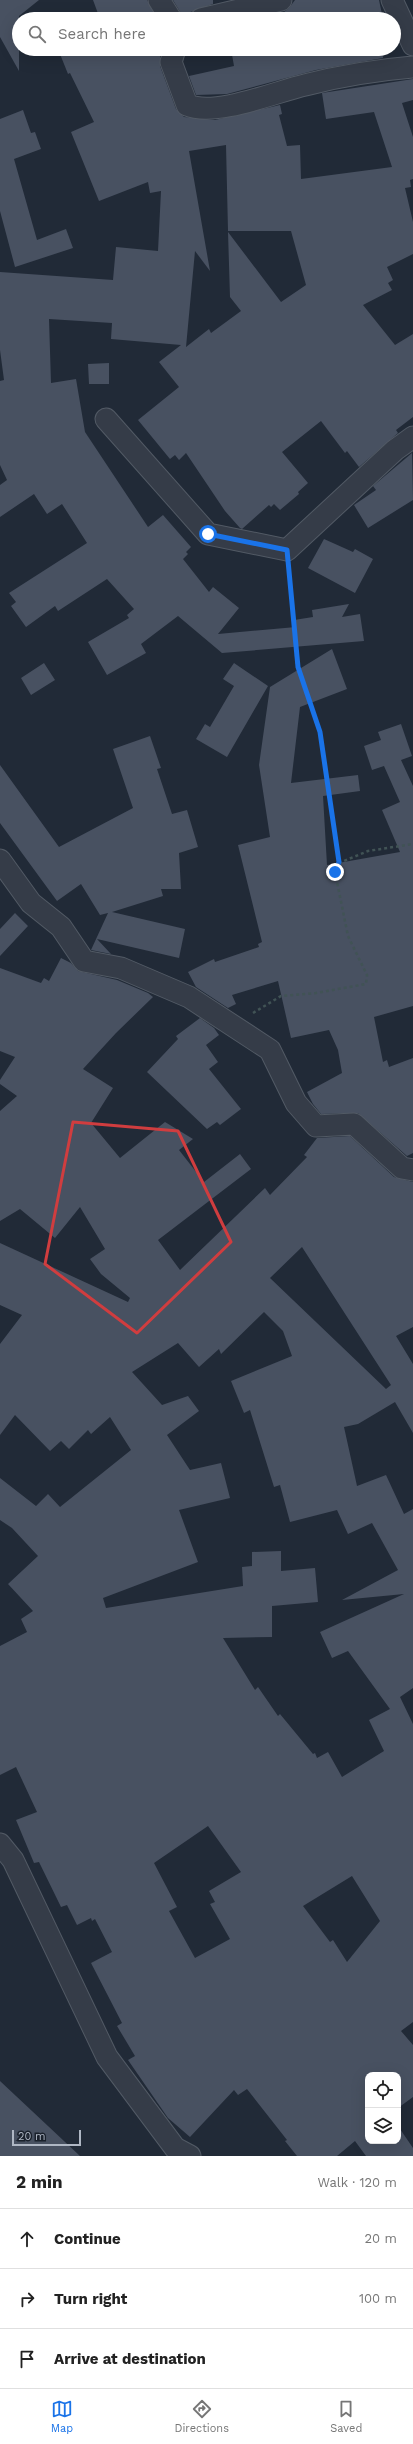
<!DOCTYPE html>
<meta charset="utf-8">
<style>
:root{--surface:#fff;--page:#f2f2f2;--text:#222;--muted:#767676;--line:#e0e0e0;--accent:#1a73e8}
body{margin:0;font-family:"Work Sans",sans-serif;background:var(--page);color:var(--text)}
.controls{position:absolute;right:12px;bottom:12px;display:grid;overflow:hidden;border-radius:8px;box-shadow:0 4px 16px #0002}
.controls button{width:36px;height:36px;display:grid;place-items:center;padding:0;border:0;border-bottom:1px solid var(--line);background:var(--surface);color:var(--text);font:20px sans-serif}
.scale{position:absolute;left:12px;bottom:10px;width:69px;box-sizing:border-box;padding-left:4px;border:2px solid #afb7c4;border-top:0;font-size:11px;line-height:14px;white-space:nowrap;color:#afb7c4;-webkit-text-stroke:3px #1a212c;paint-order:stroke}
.stop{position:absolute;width:12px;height:12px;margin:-9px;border:3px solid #1a73e8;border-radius:50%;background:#fff}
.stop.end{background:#1a73e8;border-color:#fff;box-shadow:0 1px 4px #0008}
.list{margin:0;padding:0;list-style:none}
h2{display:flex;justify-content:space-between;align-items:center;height:52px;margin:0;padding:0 16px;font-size:17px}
h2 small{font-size:13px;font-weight:400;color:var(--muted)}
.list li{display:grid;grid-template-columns:26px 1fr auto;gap:12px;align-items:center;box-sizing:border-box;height:60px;padding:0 16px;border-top:1px solid var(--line)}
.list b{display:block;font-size:15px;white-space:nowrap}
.list em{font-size:13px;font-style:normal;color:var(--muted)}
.icon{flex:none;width:22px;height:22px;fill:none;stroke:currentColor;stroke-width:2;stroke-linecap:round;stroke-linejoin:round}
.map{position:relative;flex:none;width:413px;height:2156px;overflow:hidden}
.search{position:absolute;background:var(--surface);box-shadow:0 4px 16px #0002;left:12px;right:12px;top:12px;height:44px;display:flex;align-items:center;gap:10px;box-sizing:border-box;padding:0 14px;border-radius:22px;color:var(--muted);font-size:15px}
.sheet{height:232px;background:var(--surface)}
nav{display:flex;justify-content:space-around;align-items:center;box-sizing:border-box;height:56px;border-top:1px solid var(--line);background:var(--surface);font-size:11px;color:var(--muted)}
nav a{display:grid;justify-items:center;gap:2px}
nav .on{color:var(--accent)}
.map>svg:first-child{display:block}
.building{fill:#485161;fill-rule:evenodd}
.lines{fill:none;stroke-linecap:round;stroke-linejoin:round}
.minor-casing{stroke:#525a65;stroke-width:23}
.path{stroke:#415355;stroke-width:2.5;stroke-dasharray:3 3;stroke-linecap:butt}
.minor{stroke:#353c48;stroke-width:21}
.route{stroke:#1a73e8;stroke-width:5}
.marked{fill:none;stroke:#d03d3f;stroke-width:3;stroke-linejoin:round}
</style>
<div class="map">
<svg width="413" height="2156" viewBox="0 0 413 2156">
<rect width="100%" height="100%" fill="#212a37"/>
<path class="building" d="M 0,0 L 39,0 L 19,16 L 19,71 L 0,37 Z
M 93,0 L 147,0 L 157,19 L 100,19 Z
M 173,0 L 213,0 L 213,4 L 182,15 Z
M 295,0 L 379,0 L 383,19 L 253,19 L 284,12 L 289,8 Z
M 58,49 L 160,49 L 160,66 L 176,109 L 184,117 L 215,120 L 280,105 L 282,114 L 279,115 L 287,146 L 300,145 L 301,179 L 392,167 L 374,112 L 326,119 L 322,93 L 413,79 L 413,100 L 402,103 L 413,137 L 413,179 L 410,180 L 411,187 L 405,188 L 413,222 L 413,254 L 387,267 L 393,280 L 388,283 L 392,290 L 363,305 L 395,345 L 413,334 L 413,417 L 396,430 L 398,433 L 359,467 L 347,451 L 345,453 L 321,421 L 282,452 L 308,483 L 298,492 L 299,494 L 280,510 L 274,504 L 271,507 L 269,505 L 242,529 L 240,528 L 225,511 L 186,453 L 179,460 L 175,455 L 170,459 L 138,420 L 179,387 L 159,362 L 181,345 L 111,339 L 112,323 L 49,319 L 51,383 L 76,379 L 85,432 L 148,527 L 163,515 L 191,547 L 186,552 L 188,554 L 183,559 L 209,592 L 213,587 L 239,608 L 218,634 L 296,627 L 294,620 L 313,617 L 312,610 L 349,604 L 342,617 L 360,614 L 364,641 L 222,653 L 178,616 L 141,644 L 146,653 L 107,675 L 88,642 L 129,618 L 127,615 L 134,609 L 107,579 L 58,611 L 55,606 L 26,627 L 11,606 L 16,602 L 9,593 L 87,543 L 62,504 L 47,514 L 34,494 L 0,517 L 0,485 L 7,480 L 0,465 L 0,381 L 4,380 L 0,350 L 0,272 L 113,280 L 116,247 L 158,251 L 161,191 L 150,193 L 148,182 L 99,201 L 71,132 L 94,122 L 70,73 L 68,74 ZM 226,145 L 228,231 L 291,231 L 306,285 L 281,302 L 228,232 L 230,297 L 241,311 L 211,333 L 209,329 L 186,347 L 195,251 L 210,271 L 189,151 Z
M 231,49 L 382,49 L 383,58 L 316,70 L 227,94 L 196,95 L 189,76 L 234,66 Z
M 23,110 L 31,133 L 35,132 L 41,149 L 14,159 L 37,240 L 66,229 L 73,248 L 15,267 L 0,211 L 0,119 Z
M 109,363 L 109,384 L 89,384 L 88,364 Z
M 412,453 L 413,500 L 368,528 L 354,505 L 376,490 L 373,486 Z
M 324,539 L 353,552 L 355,549 L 373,559 L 355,593 L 308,568 Z
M 332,649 L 347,689 L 300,707 L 291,783 L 358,775 L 360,791 L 323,796 L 327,865 L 400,852 L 382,810 L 400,802 L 384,766 L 372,770 L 364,746 L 381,740 L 378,732 L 401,724 L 412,756 L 401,760 L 413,786 L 413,1006 L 374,1017 L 383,1062 L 387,1060 L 389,1067 L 413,1058 L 413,1153 L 407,1156 L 358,1113 L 321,1114 L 313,1104 L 307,1092 L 342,1073 L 338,1050 L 329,1030 L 291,1038 L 278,981 L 232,995 L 236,1004 L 228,1008 L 196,987 L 188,972 L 214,959 L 215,962 L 259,947 L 258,944 L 262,942 L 238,845 L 270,837 L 259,765 L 270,687 Z
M 44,663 L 55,680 L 31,695 L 21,678 Z
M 234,663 L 268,686 L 227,757 L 196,739 L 205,724 L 210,727 L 234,686 L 223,679 Z
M 150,736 L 161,768 L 157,769 L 172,814 L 187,810 L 198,847 L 179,853 L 181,889 L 161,889 L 163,896 L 112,912 L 185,929 L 179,958 L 97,939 L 111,954 L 91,950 L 108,913 L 100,915 L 81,884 L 57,901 L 0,823 L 0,765 L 59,847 L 133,808 L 113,749 Z
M 15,913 L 28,926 L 0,956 L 0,929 Z
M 61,958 L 71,963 L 78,971 L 117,980 L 148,993 L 153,997 L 116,1033 L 83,1069 L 113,1088 L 91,1123 L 120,1158 L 165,1122 L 193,1139 L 179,1150 L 204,1182 L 240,1154 L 251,1169 L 158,1240 L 180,1270 L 265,1188 L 270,1195 L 307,1157 L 304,1155 L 317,1138 L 350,1136 L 394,1177 L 413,1182 L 413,1327 L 396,1336 L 413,1364 L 413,1433 L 395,1402 L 358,1424 L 344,1427 L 357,1486 L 386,1475 L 404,1514 L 413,1509 L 413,1688 L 400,1697 L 413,1724 L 413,2022 L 401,2031 L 413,2045 L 413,2097 L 398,2108 L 398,2075 L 368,2075 L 368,2141 L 398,2141 L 398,2126 L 413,2148 L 413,2156 L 366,2156 L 355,2141 L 337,2156 L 297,2156 L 285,2141 L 287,2140 L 247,2089 L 238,2095 L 234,2090 L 190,2137 L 168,2118 L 128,2060 L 135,2056 L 117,2026 L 122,2023 L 91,1963 L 112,1952 L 95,1919 L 92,1921 L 91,1918 L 77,1925 L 67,1905 L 61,1907 L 39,1862 L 34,1863 L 16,1820 L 37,1812 L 16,1767 L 0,1775 L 0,1646 L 27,1632 L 21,1619 L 33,1611 L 8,1584 L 38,1556 L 12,1528 L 0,1520 L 0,1478 L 36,1506 L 48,1494 L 60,1507 L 131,1450 L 110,1417 L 91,1434 L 88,1430 L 69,1449 L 61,1441 L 50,1451 L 15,1415 L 0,1435 L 0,1344 L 22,1315 L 0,1305 L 0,1243 L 128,1302 L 130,1298 L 101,1274 L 90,1259 L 105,1249 L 80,1207 L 55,1238 L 20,1209 L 0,1221 L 0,1111 L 17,1096 L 0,1084 L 0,1080 L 15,1057 L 0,1051 L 0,968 L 41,983 L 44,978 L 49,981 ZM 302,1247 L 391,1385 L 386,1389 L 270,1278 ZM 264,1312 L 283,1331 L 292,1356 L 231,1381 L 244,1413 L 250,1410 L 274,1487 L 280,1485 L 290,1522 L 337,1510 L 348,1534 L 372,1523 L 398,1570 L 342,1600 L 404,1594 L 320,1632 L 332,1658 L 348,1651 L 390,1709 L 369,1720 L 384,1751 L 342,1777 L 328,1752 L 317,1758 L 315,1753 L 313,1754 L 280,1714 L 278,1716 L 258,1687 L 255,1690 L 223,1638 L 272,1637 L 272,1606 L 318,1602 L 315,1568 L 281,1571 L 281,1551 L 252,1552 L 252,1566 L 242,1567 L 243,1586 L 106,1608 L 103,1598 L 198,1562 L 179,1510 L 230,1498 L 221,1463 L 190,1470 L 167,1435 L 199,1411 L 188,1396 L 162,1405 L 132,1372 L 178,1343 L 199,1367 L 219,1349 L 221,1354 ZM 208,1826 L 241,1872 L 209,1891 L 215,1902 L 210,1904 L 230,1939 L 195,1958 L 169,1911 L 177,1907 L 154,1863 ZM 352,1876 L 380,1921 L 347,1962 L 333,1940 L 330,1942 L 303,1906 Z
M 200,1018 L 214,1028 L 219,1035 L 206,1045 L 218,1062 L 209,1069 L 241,1109 L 220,1125 L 217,1122 L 207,1129 L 147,1072 L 178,1039 L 176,1036 Z
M 0,2081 L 80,2156 L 0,2156 Z"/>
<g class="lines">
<defs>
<path id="minor" d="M 159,0 L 171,19
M 392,0 L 413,45
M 201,19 L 281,0
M 175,49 L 171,62 L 187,105 C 216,117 275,92 305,85 C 340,76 377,70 413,67
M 106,419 L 208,534 L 287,550 L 395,450 L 413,437
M 0,860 L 31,903 L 61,927 L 84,961 L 121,968 L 189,997 L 270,1050 L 296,1103 L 316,1126 L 354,1124 L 402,1168 L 413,1170
M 0,1844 L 13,1860 L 107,2057 L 175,2148 L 190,2156"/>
</defs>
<use href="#minor" class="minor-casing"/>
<path class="path" d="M 289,571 L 297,667 L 320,732 L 339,863
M 253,1013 L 281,996 L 316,993 L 366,984 L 367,975 L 348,936 L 335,872 L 339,863 L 368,851 L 413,844"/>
<use href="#minor" class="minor"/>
</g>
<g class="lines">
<path class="route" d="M 208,534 L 287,550 L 298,667 L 320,732 L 339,862 L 335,872"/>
</g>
<path class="marked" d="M 73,1122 L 178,1131 L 231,1242 L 137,1333 L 45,1264 Z"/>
</svg>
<div class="controls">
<button><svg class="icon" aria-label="locate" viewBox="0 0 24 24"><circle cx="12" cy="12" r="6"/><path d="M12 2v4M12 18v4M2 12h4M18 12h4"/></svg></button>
<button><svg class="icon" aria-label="layers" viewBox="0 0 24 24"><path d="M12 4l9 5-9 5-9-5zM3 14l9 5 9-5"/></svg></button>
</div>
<div class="scale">20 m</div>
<div class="stop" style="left:208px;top:534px"></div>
<div class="stop end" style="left:335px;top:872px"></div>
<div class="search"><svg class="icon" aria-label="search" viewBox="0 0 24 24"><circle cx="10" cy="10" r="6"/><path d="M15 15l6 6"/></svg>Search here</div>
</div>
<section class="sheet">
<h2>2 min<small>Walk · 120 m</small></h2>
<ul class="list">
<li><svg class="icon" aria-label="ahead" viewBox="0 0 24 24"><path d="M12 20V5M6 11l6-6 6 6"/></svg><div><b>Continue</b></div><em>20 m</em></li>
<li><svg class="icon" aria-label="right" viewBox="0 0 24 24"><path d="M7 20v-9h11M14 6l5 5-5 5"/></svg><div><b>Turn right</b></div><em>100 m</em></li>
<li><svg class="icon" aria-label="arrive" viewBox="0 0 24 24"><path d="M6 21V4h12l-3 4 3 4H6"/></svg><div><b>Arrive at destination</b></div></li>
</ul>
</section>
<nav>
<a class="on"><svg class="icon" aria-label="map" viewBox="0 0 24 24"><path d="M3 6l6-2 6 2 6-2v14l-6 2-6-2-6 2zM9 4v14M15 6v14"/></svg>Map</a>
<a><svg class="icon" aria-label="directions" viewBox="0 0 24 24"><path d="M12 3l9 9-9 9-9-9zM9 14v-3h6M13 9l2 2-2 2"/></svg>Directions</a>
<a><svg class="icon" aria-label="saved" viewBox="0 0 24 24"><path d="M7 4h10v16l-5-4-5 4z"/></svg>Saved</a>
</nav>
